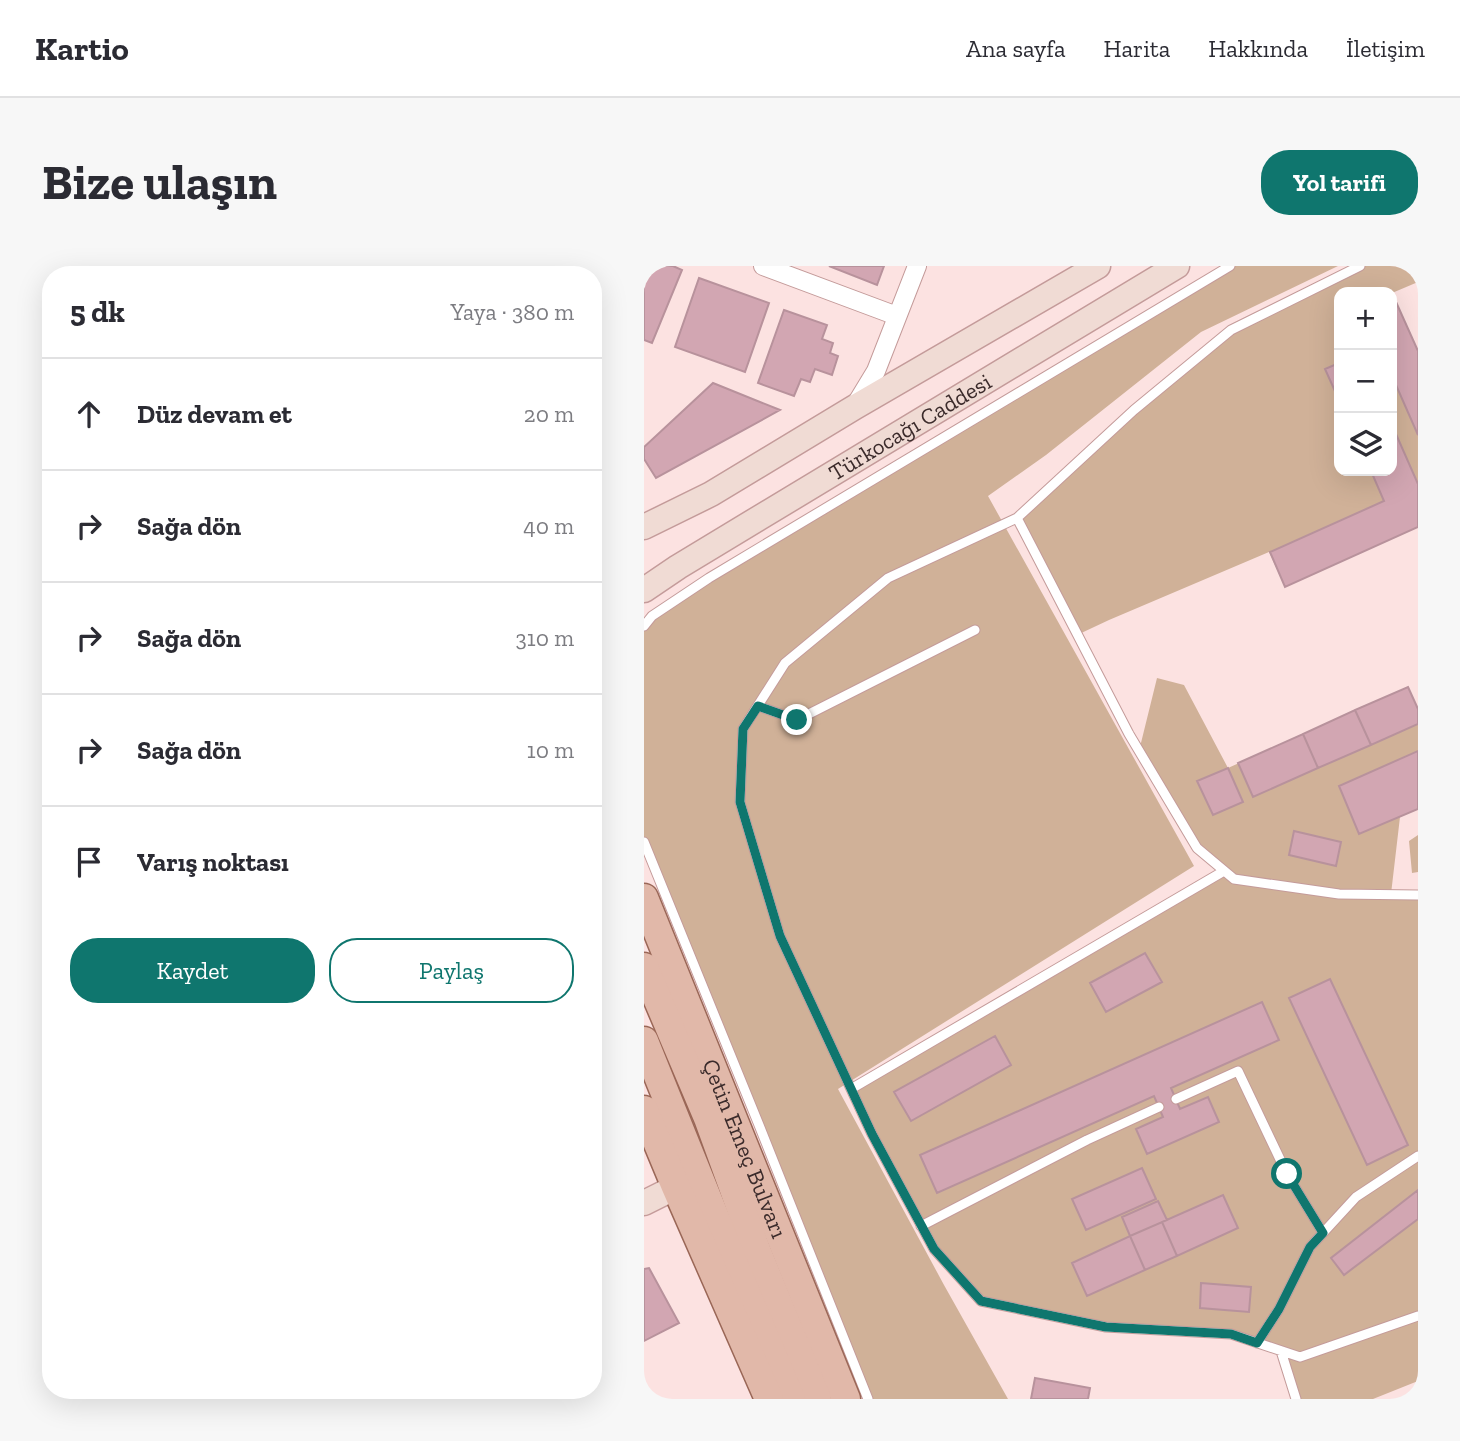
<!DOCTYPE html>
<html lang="tr">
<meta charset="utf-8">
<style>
:root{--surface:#fff;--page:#f7f7f7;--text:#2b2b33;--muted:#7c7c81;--line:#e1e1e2;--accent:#0f766e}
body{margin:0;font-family:"Zilla Slab",serif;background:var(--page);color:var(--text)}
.controls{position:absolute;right:21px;top:21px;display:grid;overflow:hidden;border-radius:14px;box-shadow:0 7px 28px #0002}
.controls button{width:63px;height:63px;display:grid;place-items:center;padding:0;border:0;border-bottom:2px solid var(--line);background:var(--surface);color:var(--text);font:35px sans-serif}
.stop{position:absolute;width:21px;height:21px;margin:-16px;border:5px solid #0f766e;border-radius:50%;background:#fff}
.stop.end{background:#0f766e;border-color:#fff;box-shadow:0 2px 7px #0008}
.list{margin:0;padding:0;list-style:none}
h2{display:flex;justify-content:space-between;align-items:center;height:91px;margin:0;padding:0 28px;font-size:30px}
h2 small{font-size:23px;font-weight:400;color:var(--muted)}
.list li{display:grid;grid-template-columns:46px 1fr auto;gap:21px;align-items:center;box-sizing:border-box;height:112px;padding:0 28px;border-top:2px solid var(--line)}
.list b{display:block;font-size:26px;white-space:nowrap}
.list em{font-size:23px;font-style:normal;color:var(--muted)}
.actions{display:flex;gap:14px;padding:21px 28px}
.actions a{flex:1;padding:16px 0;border:2px solid var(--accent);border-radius:28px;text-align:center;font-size:24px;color:var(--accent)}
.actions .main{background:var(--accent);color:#fff}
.icon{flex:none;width:38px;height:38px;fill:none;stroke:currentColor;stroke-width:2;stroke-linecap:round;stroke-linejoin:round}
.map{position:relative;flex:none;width:774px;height:1133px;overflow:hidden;border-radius:28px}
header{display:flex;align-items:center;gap:42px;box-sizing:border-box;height:98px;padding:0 35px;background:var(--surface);border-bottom:2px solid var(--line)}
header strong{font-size:33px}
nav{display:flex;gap:38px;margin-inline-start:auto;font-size:24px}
.intro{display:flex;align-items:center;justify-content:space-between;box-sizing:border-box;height:168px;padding:0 42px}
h1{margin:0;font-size:49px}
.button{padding:18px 32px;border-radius:28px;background:var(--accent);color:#fff;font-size:24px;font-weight:700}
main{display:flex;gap:42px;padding:0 42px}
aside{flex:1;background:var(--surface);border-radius:28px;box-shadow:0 7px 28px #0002}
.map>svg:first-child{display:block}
.green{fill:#d0b198;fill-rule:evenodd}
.building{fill:#d2a6b2;stroke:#b8929c;stroke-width:2}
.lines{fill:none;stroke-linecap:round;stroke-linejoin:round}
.service-casing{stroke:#c49b9a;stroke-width:11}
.minor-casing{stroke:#c49b9a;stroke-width:20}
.secondary-casing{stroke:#c49b9a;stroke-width:27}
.primary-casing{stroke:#9a6757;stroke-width:31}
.service{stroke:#fff;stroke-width:9}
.minor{stroke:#fff;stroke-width:18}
.secondary{stroke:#f0dbd4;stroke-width:24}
.primary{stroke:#e1b8a9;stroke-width:28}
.route{stroke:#0f766e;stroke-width:9}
.labels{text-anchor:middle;stroke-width:5;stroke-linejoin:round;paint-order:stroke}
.street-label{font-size:23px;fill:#3b2b2b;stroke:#fff}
</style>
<header>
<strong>Kartio</strong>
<nav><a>Ana sayfa</a><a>Harita</a><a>Hakkında</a><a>İletişim</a></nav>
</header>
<div class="intro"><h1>Bize ulaşın</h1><a class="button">Yol tarifi</a></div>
<main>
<aside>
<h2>5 dk<small>Yaya · 380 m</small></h2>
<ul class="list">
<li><svg class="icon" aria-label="ahead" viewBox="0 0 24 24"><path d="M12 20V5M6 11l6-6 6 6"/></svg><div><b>Düz devam et</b></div><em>20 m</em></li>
<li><svg class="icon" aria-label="right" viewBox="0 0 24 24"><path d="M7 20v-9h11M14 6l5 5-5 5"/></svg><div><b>Sağa dön</b></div><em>40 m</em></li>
<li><svg class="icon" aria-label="right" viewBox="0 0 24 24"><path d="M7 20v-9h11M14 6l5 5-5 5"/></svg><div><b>Sağa dön</b></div><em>310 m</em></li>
<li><svg class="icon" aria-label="right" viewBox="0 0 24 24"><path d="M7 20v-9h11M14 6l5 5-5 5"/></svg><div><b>Sağa dön</b></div><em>10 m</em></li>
<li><svg class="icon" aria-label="arrive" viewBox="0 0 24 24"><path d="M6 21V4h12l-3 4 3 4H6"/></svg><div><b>Varış noktası</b></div></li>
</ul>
<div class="actions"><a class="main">Kaydet</a><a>Paylaş</a></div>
</aside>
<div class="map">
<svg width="774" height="1133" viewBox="0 0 774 1133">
<rect width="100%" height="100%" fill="#fce2e1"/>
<path class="green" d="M 586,0 L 694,0 L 557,66 L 402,189 L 344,230 L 550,600 L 194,823 L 300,1019 L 364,1133 L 224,1133 L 0,576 L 0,360 L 8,350 Z
M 716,0 L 774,0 L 774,16 L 748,27 L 774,85 L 774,261 L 641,321 L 625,286 L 465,354 L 433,369 L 373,252 L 587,64 ZM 695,26 L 748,26 L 748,205 L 695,205 Z
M 513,412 L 540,419 L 584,502 L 764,421 L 774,443 L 774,543 L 756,551 L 747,628 L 774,629 L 774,1115 L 729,1133 L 652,1133 L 637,1085 L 587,1068 L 462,1061 L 337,1035 L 290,983 L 207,823 L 580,605 L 553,582 L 495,485 Z
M 774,569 L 774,606 L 768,607 L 765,575 Z"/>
<path class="building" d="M 0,0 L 29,0 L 38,4 L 8,77 L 0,74 Z
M 185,0 L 240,0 L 233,19 Z
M 55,12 L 125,37 L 101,106 L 31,81 Z
M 748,27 L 774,85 L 774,169 L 748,110 Z
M 140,44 L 183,59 L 178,73 L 189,77 L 186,87 L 194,90 L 188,109 L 171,103 L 166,116 L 157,113 L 150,130 L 114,117 Z
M 695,97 L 695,134 L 681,103 Z
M 69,117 L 136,144 L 12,212 L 0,193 L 0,181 Z
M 748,159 L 774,218 L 774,261 L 641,321 L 626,286 L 740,235 L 727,205 L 748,205 Z
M 764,421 L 774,443 L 774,458 L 727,479 L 711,444 Z
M 711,444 L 727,479 L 674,502 L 659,468 Z
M 659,468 L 674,502 L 609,531 L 594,497 Z
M 774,485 L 774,543 L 715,568 L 695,520 Z
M 584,502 L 599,536 L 569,549 L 553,515 Z
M 650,565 L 697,576 L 692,600 L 645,589 Z
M 501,687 L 518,716 L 462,746 L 446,717 Z
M 686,713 L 764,879 L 723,899 L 645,732 Z
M 618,736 L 635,774 L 527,822 L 536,843 L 564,831 L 575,856 L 503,888 L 492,863 L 519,851 L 510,830 L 293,927 L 276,889 Z
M 351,770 L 367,799 L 267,855 L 250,826 Z
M 498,902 L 512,933 L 442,964 L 428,933 Z
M 774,924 L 774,953 L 700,1009 L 687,992 Z
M 579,929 L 594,962 L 533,990 L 518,956 Z
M 514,935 L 523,954 L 486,970 L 478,951 Z
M 518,956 L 533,990 L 501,1004 L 486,970 Z
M 486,970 L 501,1004 L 443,1030 L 428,997 Z
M 5,1002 L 35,1057 L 0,1075 L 0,1003 Z
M 557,1017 L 607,1021 L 605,1046 L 556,1042 Z
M 391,1112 L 446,1122 L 444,1133 L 387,1133 Z"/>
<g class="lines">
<defs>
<path id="service" d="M 716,0 L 587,64 L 490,144 L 373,252 L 244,312 L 141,397 L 99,463 L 96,536 L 136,670 L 228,868 L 290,983 L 337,1035 L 462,1061 L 587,1068 L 656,1091 L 774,1050
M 373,252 L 485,468 L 553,582 L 590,613 L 695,628 L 774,629
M 0,360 L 8,350 L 65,312 L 586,0
M 114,440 L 153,454 L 331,364
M 0,576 L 115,859 L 224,1133
M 207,823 L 580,605
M 532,833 L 594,805 L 643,908 L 679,967
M 277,960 L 443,874 L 515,841
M 613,1077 L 635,1043 L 666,981 L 712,931 L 774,890
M 637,1085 L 652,1133"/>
<path id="minor" d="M 119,0 L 253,50
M 212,138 L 232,105 L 273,0"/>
<g id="secondary">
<path d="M 0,261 L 67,228 L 211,141 L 454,0"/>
<path id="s1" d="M 0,324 L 34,301 L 115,252 L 533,0"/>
<path d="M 0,937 L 32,921"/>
</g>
<g id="primary">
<path id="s2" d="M 0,632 L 202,1133"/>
<path d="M 0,701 L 64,852 L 111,981 L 173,1133"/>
<path d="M 0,775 L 89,996 L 147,1133"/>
<path d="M 0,844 L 32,921 L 125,1133"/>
</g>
</defs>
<use href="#service" class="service-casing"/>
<use href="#minor" class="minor-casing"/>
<use href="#secondary" class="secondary-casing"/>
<use href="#primary" class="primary-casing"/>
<use href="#service" class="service"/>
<use href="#minor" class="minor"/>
<use href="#secondary" class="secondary"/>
<use href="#primary" class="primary"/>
</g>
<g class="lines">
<path class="route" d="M 153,454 L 114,440 L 99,463 L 96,536 L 136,670 L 228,868 L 290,983 L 337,1035 L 462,1061 L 587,1068 L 613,1077 L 635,1043 L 666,981 L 679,967 L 643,908"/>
</g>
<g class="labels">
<g class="street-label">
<text dy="8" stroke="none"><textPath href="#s1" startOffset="312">Türkocağı Caddesi</textPath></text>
<text dy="8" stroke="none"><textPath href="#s2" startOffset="270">Çetin Emeç Bulvarı</textPath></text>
</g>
</g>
</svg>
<div class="controls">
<button>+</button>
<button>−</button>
<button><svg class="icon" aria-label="layers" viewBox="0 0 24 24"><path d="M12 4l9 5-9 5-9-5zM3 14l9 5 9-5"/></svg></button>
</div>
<div class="stop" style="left:643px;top:908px"></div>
<div class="stop end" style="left:153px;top:454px"></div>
</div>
</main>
